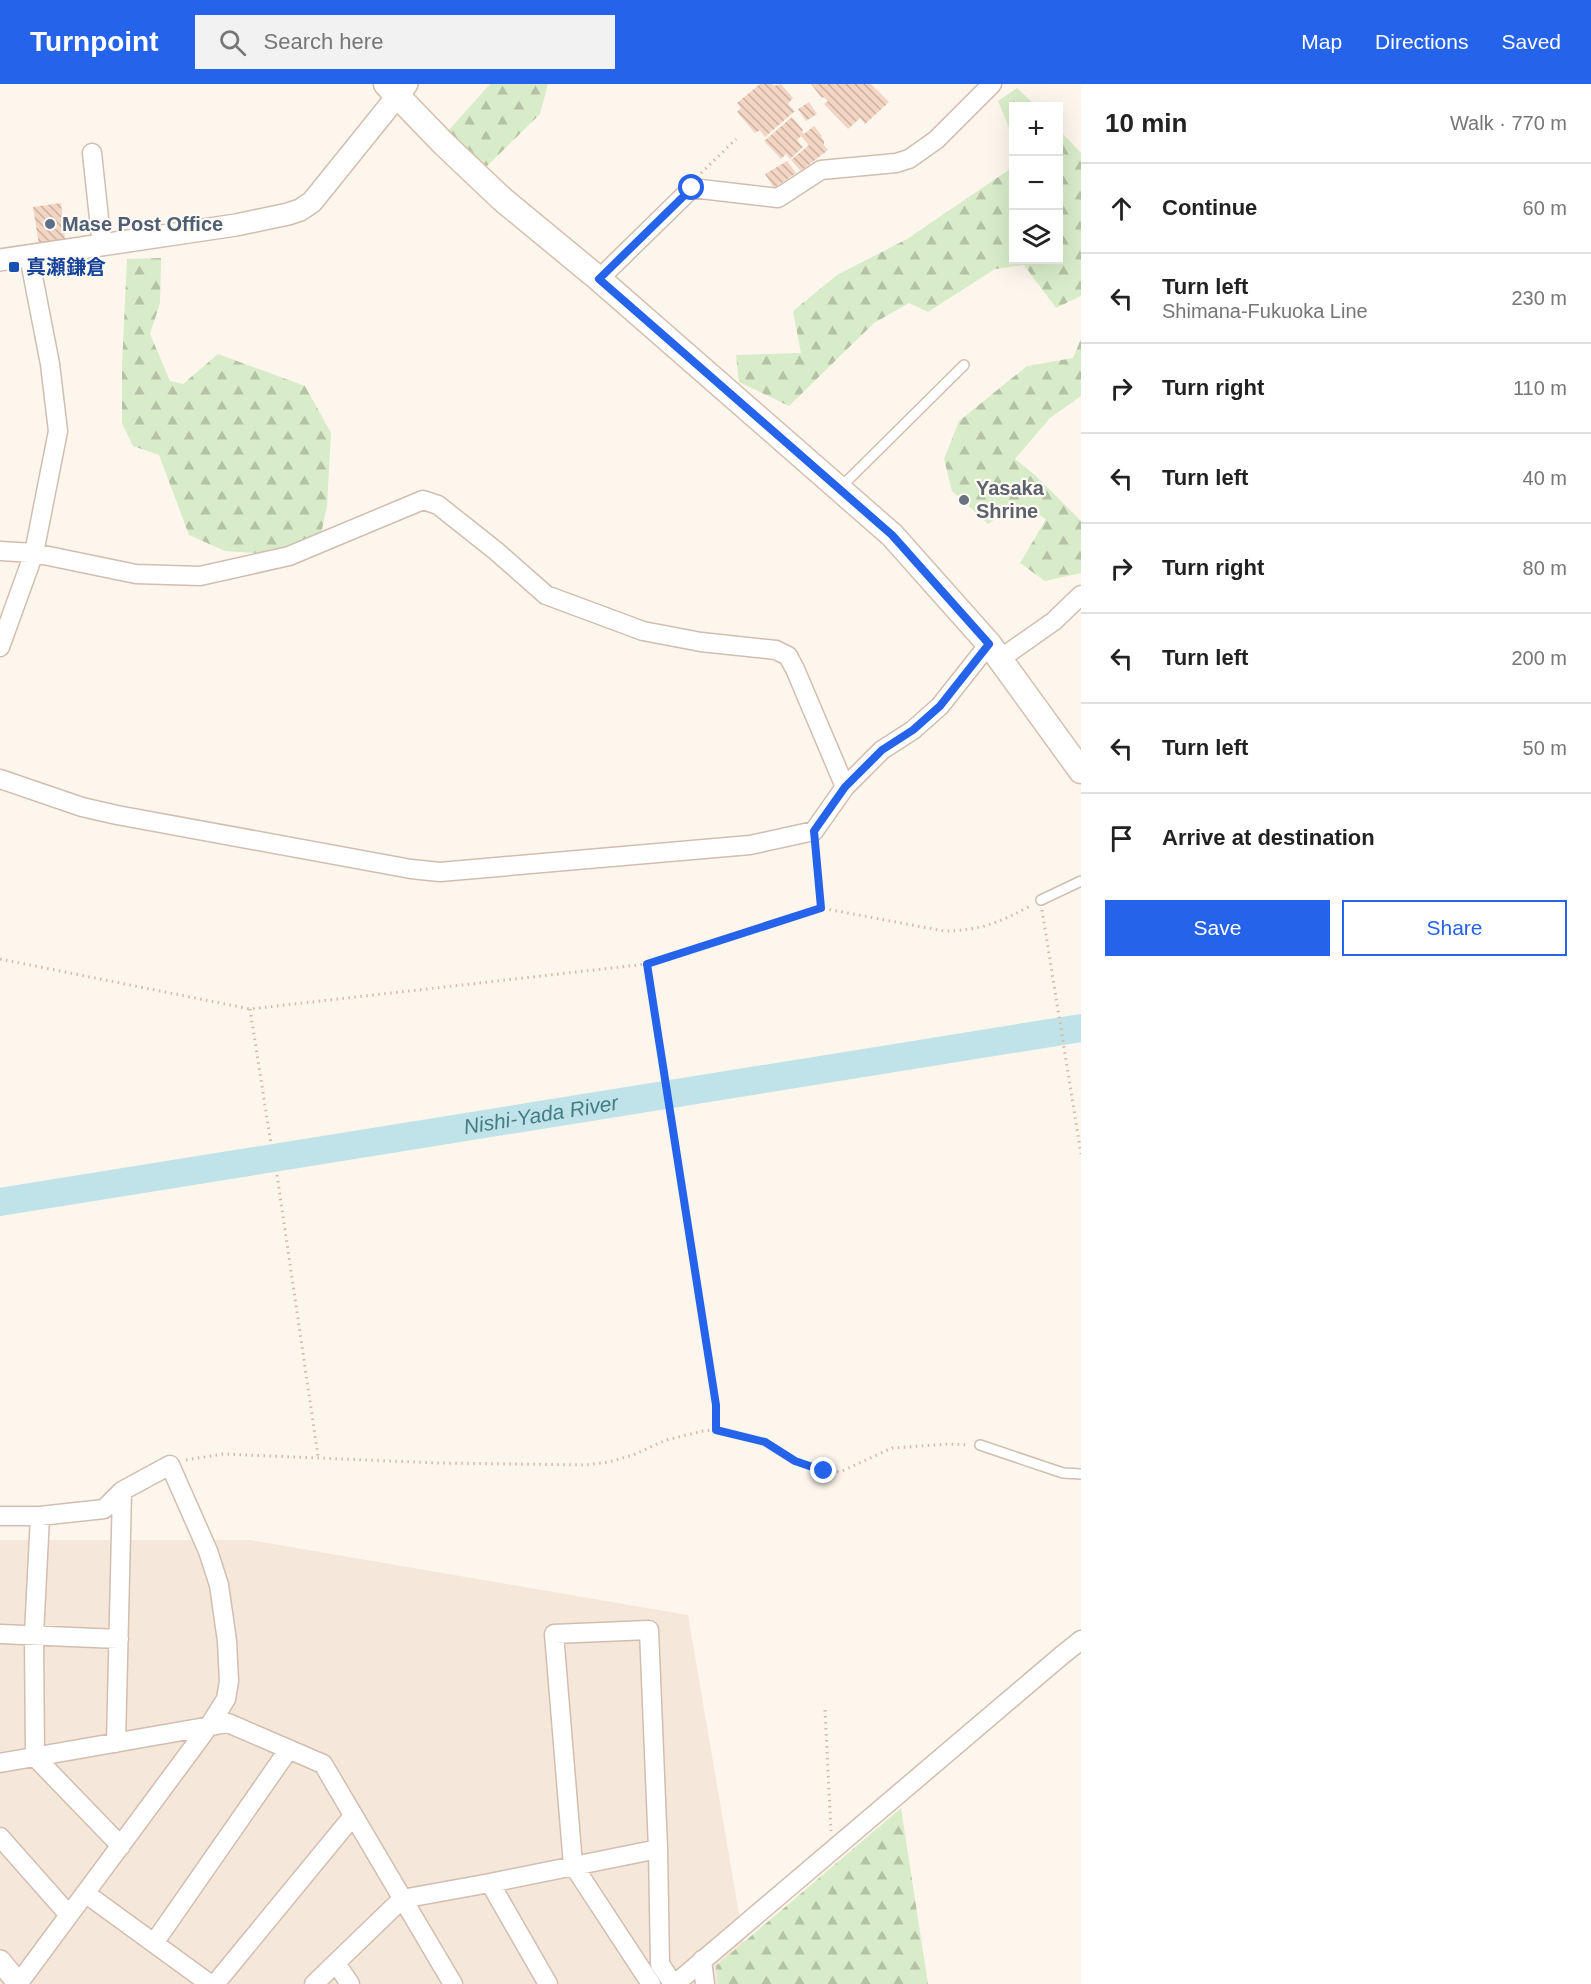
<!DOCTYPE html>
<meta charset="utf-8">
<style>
:root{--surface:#fff;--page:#f2f2f2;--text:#222;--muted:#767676;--line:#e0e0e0;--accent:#2563eb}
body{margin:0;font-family:Helvetica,"Noto Sans JP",sans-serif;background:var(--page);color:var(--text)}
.controls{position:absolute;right:18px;top:18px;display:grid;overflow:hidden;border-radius:0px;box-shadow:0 6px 24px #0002}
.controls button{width:54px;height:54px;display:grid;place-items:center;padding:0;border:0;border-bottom:2px solid var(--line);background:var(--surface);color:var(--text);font:30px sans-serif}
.stop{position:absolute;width:18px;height:18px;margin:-14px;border:4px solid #2563eb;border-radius:50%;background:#fff}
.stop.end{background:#2563eb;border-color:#fff;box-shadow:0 2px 6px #0008}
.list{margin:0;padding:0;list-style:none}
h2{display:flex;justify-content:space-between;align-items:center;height:78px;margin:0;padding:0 24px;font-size:26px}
h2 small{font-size:20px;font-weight:400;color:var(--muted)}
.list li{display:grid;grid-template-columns:39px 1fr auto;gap:18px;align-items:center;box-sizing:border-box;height:90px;padding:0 24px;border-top:2px solid var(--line)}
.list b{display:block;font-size:22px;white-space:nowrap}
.list p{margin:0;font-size:20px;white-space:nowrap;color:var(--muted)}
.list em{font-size:20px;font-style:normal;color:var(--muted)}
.actions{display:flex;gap:12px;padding:18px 24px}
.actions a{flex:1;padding:14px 0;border:2px solid var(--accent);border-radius:0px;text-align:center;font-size:21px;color:var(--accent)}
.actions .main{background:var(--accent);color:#fff}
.icon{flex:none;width:33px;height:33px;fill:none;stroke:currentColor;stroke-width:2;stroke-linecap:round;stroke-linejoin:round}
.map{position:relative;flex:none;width:1081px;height:1900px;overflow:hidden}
header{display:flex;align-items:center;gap:36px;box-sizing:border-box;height:84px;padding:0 30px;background:var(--accent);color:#fff}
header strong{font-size:28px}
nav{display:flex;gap:33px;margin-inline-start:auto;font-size:21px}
.search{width:420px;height:54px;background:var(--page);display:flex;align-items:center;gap:15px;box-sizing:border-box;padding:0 21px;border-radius:0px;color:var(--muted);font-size:22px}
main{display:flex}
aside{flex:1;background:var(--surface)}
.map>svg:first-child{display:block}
.residential{fill:#f5e8da}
.forest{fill:url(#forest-firs)}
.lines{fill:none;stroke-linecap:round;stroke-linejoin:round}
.river{stroke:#bfe3e8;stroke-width:28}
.building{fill:url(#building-back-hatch)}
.service-casing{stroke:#d1beb0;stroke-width:12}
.minor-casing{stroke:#d1beb0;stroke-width:21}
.tertiary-casing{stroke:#d1beb0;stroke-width:24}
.secondary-casing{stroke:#d6c0b0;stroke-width:27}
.path{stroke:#d9b8a5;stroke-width:3;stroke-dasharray:1.5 4.5;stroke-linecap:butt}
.service{stroke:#fff;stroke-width:9}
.minor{stroke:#fff;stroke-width:18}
.tertiary{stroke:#fff;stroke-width:21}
.secondary{stroke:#fff;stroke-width:24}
.route{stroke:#2563eb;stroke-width:8}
.service-dot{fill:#5c6f8a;stroke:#fffaf3;stroke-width:2}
.transit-dot{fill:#1a4fb4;stroke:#fffaf3;stroke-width:2}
.worship-dot{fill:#6b7280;stroke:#fffaf3;stroke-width:2}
.labels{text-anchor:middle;stroke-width:4.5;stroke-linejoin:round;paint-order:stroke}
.service-label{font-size:20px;font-weight:bold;fill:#4e5e75;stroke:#fffaf3;text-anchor:start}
.transit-label{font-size:20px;font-weight:bold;fill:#164399;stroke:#fffaf3;text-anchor:start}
.worship-label{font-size:20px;font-weight:bold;fill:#5b616d;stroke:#fffaf3;text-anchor:start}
.water-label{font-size:21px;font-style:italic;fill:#437c86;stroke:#fffaf3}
</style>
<header>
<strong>Turnpoint</strong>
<div class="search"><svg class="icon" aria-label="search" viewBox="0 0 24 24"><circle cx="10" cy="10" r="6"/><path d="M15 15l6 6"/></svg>Search here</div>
<nav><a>Map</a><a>Directions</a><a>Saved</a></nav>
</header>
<main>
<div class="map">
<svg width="1081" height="1900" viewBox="0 0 1081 1900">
<defs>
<pattern id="forest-firs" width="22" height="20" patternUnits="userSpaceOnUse" patternTransform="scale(1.5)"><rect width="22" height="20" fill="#d8ecc9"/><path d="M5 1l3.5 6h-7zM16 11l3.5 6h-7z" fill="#b4c2a5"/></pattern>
<pattern id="building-back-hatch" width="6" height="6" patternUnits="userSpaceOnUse" patternTransform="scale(1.5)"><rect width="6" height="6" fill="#f3d5c3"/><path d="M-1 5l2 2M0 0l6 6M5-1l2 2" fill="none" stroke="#cab0a1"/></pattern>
</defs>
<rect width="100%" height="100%" fill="#fdf6ec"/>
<path class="residential" d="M 0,1456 L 250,1456 L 688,1531 L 751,1900 L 0,1900 Z"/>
<path class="forest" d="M 490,0 L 548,0 L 540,30 L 485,84 L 448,47 Z
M 1017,4 L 1036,22 L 1014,22 L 1013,53 L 998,17 Z
M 1059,46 L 1081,69 L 1081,212 L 1056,224 L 1024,181 L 995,185 L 928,228 L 909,219 L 874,239 L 789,322 L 739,298 L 736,271 L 801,269 L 793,227 L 837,191 L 907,155 L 1013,83 L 1014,176 L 1058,176 Z
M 161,174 L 160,219 L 150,250 L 170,297 L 183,300 L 218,270 L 305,302 L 331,349 L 327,422 L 320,455 L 254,469 L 225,467 L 189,451 L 159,371 L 133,362 L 122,339 L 122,282 L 127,175 Z
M 1081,255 L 1081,312 L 1050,334 L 1015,375 L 1035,391 L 1081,437 L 1081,489 L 1045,497 L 1020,479 L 1046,435 C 1015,415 1016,422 988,440 L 952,407 L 944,375 L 959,337 L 1027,282 L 1073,274 Z
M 901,1724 L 928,1900 L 718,1900 L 716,1882 Z"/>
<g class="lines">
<path class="river" id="s1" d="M 0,1118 L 1081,944"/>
</g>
<path class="building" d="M 760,0 L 772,0 L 774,2 L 781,0 L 793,14 L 788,20 L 795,27 L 765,53 L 760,46 L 755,49 L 737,28 L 741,24 L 737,19 Z
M 811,0 L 871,0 L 889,18 L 865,40 L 860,34 L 848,45 L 824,20 L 828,17 L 824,13 L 822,14 Z
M 809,18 L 817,30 L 806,37 L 798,25 Z
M 792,33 L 803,46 L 802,48 L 804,50 L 814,42 L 822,52 L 821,53 L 824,57 L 824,61 L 828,66 L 801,87 L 791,76 L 809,61 L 801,52 L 797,56 L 803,63 L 790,75 L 786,70 L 781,75 L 764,57 Z
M 787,77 L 796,89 L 774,104 L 765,90 Z
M 61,119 L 65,156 L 39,161 L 33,123 Z"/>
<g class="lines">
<defs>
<path id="service" d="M 840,404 L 964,281
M 1041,816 L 1081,797
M 980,1361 L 1063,1389 L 1081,1390"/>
<path id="minor" d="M 92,69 L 102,162
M 599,195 L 692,104 L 778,114 L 821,86 L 896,79 L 909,75 L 936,56 L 992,0
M 0,467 L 34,469 L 136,490 L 200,492 L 289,472 L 423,416 L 438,421 L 496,467 L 546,511 L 643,547 L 701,558 L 776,566 L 788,572 L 795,585 L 845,703
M 0,563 L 34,469 L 58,347 L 50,280 L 29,172
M 1000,575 L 1054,537 L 1081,511
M 0,695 L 82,723 L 117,731 L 411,785 L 440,788 L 750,761 L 814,747 L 845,703 L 882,666 L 913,646 L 940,622 L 989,560
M 0,1432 L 40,1432 L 104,1425 L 122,1407 L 170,1381 L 208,1467 L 219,1501 L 227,1557 L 229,1597 L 226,1615 L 209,1642 L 18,1900
M 40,1432 L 34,1551 L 35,1673 L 121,1762
M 0,1550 L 119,1555
M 116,1659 L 122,1407
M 0,1679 L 228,1639 L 323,1680 L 453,1900
M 0,1753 L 69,1831
M 490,1799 L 548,1900
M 85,1809 L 210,1900
M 154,1859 L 289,1665
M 702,1876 L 705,1900
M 336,1879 L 350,1900
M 215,1900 L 353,1732
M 314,1900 L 402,1815 L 490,1799 L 658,1765
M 651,1900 L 573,1781 L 554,1550 L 649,1546 L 658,1765 L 660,1880 L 673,1900
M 675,1900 L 1061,1572 L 1081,1556"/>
<path id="tertiary" d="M 0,176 L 236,141 L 288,130 L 300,126 L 312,118 L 407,0
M 0,1877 L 18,1899"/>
<path id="secondary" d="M 386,0 L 444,60 L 502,115 L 599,195 L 892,451 L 989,560 L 1081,687"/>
</defs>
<use href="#service" class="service-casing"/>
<use href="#minor" class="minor-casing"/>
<use href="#tertiary" class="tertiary-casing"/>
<use href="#secondary" class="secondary-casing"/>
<path class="path" d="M 701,89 L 736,55
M 816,763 L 821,824
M 1042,826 L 1081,1070
M 0,875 L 250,925 L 647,880 L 821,824 L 944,847 C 979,847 1001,838 1030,822
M 647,880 L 716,1321 L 716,1346
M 250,925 L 271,1060
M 277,1091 L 318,1372
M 186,1376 L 223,1370 L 440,1379 L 586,1381 L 609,1378 L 633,1371 L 666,1356 L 703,1347 L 716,1346 L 765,1358 L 795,1377 L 824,1387 L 840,1388 L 892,1364 L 949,1360 L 969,1361
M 825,1626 L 831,1747"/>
<use href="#service" class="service"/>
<use href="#minor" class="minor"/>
<use href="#tertiary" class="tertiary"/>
<use href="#secondary" class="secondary"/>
</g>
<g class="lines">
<path class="route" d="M 692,104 L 599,195 L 892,451 L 989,560 L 940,622 L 913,646 L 882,666 L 845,703 L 814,747 L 821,824 L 647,880 L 716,1321 L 716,1346 L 765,1358 L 795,1377 L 824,1387"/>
</g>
<circle class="service-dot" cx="50" cy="140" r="6"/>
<rect class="transit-dot" x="8" y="177" width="12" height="12" rx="3"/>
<circle class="worship-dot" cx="964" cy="416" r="6"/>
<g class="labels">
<g class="service-label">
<text x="62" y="147">Mase Post Office</text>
</g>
<g class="transit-label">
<text x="26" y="190">真瀬鎌倉</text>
</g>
<g class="worship-label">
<text x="976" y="411">Yasaka<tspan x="976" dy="23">Shrine</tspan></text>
</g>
<g class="water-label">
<text dy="7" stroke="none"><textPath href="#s1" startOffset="548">Nishi-Yada River</textPath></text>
</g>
</g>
</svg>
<div class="controls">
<button>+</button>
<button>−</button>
<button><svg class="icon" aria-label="layers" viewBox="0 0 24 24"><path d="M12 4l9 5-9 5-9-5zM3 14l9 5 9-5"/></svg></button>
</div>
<div class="stop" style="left:692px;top:104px"></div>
<div class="stop end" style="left:824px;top:1387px"></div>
</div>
<aside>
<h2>10 min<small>Walk · 770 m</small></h2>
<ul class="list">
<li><svg class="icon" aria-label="ahead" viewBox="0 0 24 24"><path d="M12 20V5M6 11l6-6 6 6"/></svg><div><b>Continue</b></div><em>60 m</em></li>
<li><svg class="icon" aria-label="left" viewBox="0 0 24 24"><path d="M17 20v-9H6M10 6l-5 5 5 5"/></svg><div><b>Turn left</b><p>Shimana-Fukuoka Line</p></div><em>230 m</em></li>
<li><svg class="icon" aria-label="right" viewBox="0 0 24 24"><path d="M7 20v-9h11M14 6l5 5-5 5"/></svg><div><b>Turn right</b></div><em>110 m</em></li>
<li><svg class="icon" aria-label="left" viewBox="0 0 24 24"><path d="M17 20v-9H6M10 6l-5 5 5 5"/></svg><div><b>Turn left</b></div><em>40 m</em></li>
<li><svg class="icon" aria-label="right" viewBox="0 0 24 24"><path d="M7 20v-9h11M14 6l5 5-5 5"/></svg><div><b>Turn right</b></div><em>80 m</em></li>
<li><svg class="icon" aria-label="left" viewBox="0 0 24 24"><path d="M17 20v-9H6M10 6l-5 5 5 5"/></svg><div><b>Turn left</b></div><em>200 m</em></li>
<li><svg class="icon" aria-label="left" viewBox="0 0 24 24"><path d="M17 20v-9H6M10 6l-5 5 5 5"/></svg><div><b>Turn left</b></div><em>50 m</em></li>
<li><svg class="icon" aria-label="arrive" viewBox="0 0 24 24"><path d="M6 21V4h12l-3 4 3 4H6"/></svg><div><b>Arrive at destination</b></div></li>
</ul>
<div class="actions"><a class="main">Save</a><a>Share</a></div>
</aside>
</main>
